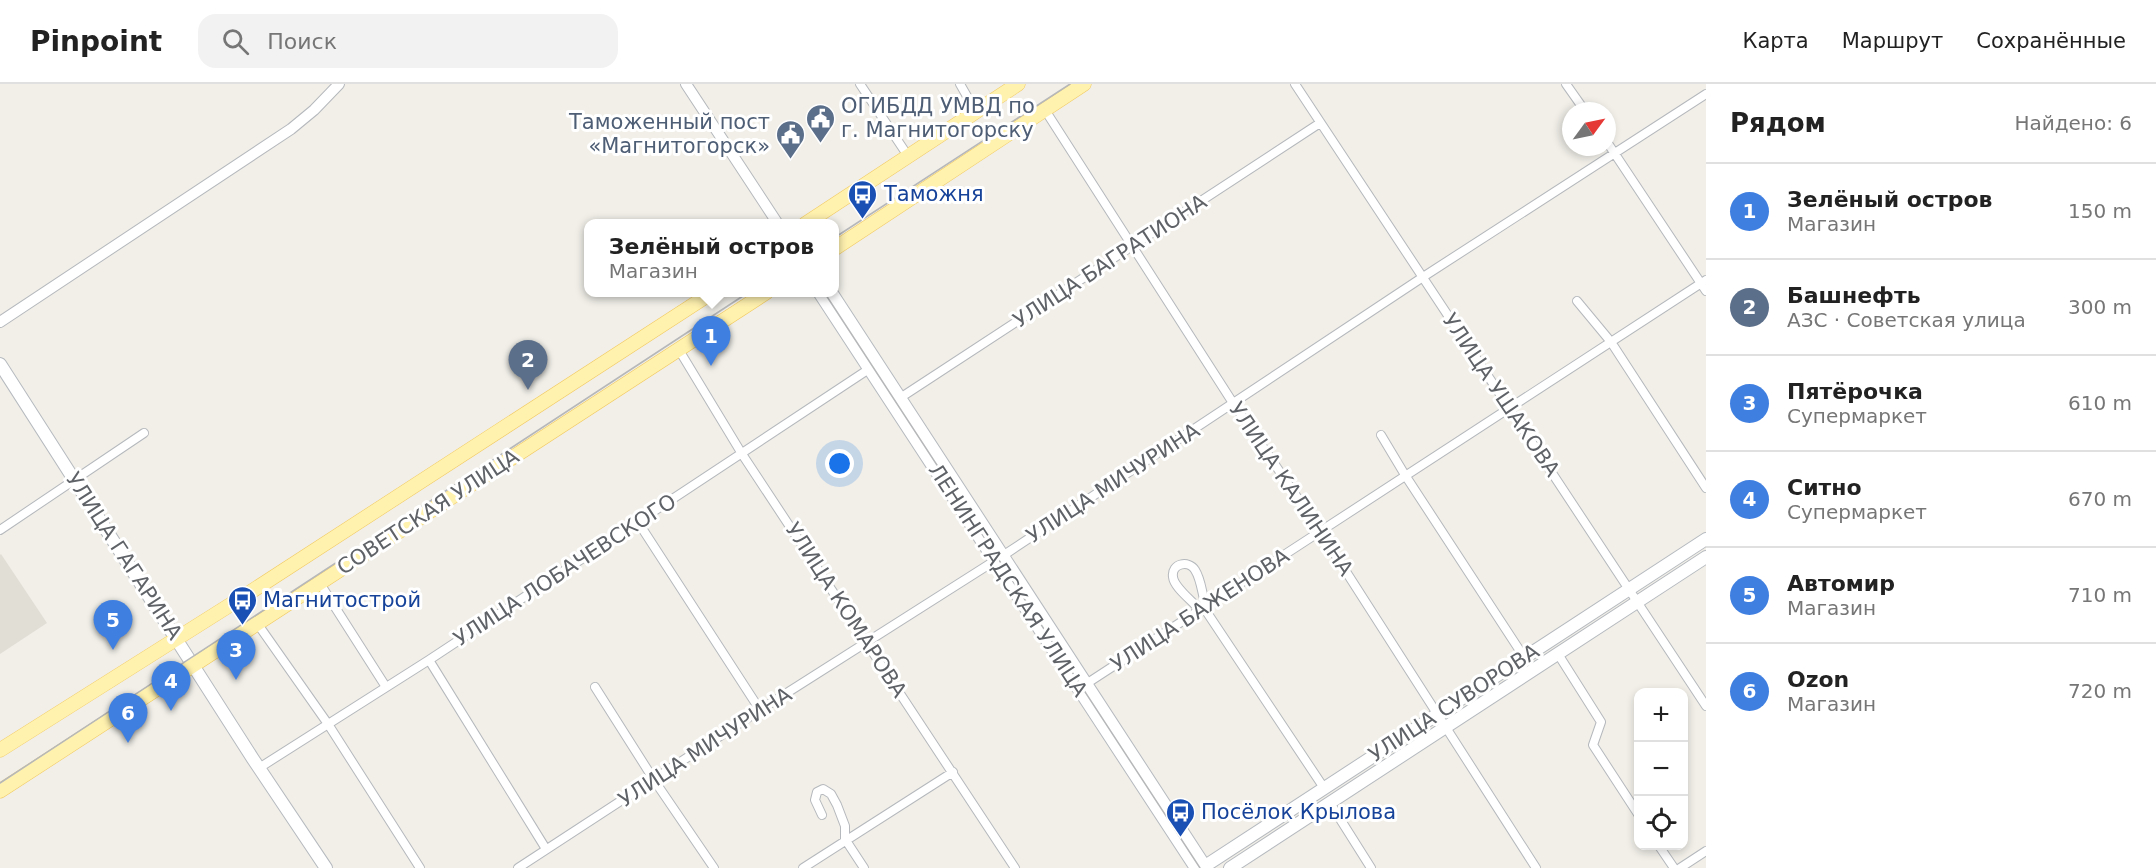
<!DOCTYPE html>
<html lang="ru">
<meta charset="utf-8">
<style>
:root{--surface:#fff;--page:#f2f2f2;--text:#222;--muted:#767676;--line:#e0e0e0;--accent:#111827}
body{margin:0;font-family:"DejaVu Sans",sans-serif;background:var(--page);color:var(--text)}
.controls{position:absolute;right:18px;bottom:18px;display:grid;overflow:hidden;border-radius:12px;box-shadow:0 3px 9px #0003}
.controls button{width:54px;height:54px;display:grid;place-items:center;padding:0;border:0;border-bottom:2px solid var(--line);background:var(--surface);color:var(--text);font:30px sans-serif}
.compass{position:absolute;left:1562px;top:18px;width:54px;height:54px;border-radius:50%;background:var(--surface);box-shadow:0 3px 9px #0003;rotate:57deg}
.you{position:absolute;left:840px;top:380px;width:21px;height:21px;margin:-15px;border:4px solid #fff;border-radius:50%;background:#1a73e8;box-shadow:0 0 0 9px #1a73e833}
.badge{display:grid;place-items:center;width:39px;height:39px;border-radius:50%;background:var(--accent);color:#fff;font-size:20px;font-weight:700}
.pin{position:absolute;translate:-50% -50px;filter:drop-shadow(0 2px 3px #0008)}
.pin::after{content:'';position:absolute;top:32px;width:21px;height:18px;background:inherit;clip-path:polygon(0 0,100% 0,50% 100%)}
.popup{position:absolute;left:584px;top:135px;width:255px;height:78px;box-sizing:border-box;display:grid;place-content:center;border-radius:12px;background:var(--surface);filter:drop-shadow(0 2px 4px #0005);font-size:20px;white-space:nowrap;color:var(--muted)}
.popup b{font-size:22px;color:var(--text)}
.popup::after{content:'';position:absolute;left:50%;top:100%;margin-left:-12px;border:12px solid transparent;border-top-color:var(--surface)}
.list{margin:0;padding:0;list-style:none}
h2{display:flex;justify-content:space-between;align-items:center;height:78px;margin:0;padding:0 24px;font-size:26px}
h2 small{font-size:20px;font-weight:400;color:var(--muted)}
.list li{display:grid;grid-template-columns:39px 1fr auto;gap:18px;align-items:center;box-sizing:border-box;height:96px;padding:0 24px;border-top:2px solid var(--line)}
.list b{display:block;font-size:22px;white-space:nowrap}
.list p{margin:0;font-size:20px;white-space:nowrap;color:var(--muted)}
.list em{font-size:20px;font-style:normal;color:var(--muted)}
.icon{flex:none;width:33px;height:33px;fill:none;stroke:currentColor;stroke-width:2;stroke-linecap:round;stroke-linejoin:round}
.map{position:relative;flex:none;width:1706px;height:784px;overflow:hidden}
header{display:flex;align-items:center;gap:36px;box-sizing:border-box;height:84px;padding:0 30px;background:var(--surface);border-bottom:2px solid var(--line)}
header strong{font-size:28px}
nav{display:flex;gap:33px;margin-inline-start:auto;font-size:21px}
.search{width:420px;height:54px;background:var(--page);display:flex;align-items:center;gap:15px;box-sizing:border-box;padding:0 21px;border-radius:18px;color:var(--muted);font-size:22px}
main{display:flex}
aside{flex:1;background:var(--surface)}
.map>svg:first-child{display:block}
.education{fill:#e1ded6}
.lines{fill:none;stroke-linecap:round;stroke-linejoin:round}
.minor-casing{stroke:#b5b8bc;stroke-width:10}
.tertiary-casing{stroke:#b5b8bc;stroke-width:12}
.secondary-casing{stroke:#b6babf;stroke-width:14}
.primary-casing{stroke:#f2c960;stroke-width:15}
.minor{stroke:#fff;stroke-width:8}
.tertiary{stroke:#fff;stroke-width:10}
.secondary{stroke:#fff;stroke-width:12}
.primary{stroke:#fff2af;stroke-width:14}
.tram{stroke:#b6b7b8;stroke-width:1.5}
.labels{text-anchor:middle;stroke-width:6;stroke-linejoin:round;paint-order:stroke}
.service-label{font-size:21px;fill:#4e5e75;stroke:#fff;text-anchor:start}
.transit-label{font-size:21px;fill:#164399;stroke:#fff;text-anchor:start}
.street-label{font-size:21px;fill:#5f6368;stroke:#fff}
</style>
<header>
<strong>Pinpoint</strong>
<div class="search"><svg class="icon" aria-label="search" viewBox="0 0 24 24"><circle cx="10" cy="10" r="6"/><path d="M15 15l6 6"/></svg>Поиск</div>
<nav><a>Карта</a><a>Маршрут</a><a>Сохранённые</a></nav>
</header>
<main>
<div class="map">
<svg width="1706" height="784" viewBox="0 0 1706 784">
<rect width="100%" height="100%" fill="#f1efe8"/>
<path class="education" d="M 1,470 L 47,539 L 0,570 L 0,471 Z"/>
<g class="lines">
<defs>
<path id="minor" d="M 860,0 L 908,72
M 960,0 L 976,28
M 1295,0 L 1706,622
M 1566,0 L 1585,27
M 1045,26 L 1233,319 L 1320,447 L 1536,784
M 1607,58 L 1706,207
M 1577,217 L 1611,258 L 1706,404
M 679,266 L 742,370 L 1015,784
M 900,314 L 1320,39
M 1381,351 L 1405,391 L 1524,573
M 638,438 L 760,626
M 0,446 L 144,349
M 319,498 L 386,603
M 1204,524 L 1197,523 C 1190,515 1174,503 1173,493 C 1171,479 1189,476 1195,486 C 1201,495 1202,509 1205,519 L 1204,524 L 1324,704
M 257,539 L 328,640 L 420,784
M 1558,570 L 1601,638 L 1593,661 L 1638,730
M 429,576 L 546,765
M 1086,600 L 1706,196
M 595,603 L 654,696 L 714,784
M 259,684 L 429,576 L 869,285
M 1330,719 L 1371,784
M 822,731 L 815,716 L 817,708 L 823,705 L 831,710 L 837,721 L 845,742 L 845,755 L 864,784
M 1659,762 L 1674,784
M 518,784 L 760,626 L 1007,469 L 1423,193 L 1706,10
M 803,784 L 953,688
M 1680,784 L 1706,767"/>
<path id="tertiary" d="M 686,0 L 778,140
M 0,238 L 291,45 L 314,26 L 339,0"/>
<path id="secondary" d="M 819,208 L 1196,784
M 831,208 L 1206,784
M 0,280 L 253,675 L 326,784
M 1202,784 L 1706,455
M 1230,784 L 1706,473"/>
<path id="primary" d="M 805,140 L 1018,0
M 834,165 L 1084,0
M 0,666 L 249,509 L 713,208
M 0,707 L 767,208"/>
</defs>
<use href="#minor" class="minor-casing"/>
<use href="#tertiary" class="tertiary-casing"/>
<use href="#secondary" class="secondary-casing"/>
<use href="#primary" class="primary-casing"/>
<use href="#minor" class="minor"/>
<use href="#tertiary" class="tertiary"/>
<use href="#secondary" class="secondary"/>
<use href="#primary" class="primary"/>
<path class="tram" d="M 834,154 L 1070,0
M 824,208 L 1200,784
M 0,699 L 749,208"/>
</g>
<defs>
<symbol id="civic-pin" viewBox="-11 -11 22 30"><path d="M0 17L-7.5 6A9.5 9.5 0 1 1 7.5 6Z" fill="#5c6f8a" stroke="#fff"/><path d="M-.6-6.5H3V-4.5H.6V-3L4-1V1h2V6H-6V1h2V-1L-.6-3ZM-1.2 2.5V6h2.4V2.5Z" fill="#fff"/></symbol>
<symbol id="bus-pin" viewBox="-11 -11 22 30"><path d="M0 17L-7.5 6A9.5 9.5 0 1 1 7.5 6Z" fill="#1a4fb4" stroke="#fff"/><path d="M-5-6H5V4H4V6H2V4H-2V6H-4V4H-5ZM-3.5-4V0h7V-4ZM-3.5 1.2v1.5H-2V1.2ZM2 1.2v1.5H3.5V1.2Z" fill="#fff"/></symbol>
</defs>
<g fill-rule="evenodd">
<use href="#civic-pin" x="804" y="18" width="33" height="45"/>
<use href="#civic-pin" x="774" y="34" width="33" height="45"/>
<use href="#bus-pin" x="846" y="94" width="33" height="45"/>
<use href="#bus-pin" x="226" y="500" width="33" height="45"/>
<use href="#bus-pin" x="1164" y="712" width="33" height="45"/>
</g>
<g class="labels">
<g class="service-label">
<text x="841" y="29">ОГИБДД УМВД по<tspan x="841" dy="24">г. Магнитогорску</tspan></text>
<text x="770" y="45" text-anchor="end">Таможенный пост<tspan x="770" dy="24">«Магнитогорск»</tspan></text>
</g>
<g class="transit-label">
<text x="884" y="117">Таможня</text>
<text x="263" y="523">Магнитострой</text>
<text x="1201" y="735">Посёлок Крылова</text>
</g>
<g class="street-label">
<text transform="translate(1110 177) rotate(-33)" y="7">УЛИЦА БАГРАТИОНА</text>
<text transform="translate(1501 311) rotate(56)" y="7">УЛИЦА УШАКОВА</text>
<text transform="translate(1113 399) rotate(-33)" y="7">УЛИЦА МИЧУРИНА</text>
<text transform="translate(1291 405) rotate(56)" y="7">УЛИЦА КАЛИНИНА</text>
<text transform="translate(428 428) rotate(-33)" y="7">СОВЕТСКАЯ УЛИЦА</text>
<text transform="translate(124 472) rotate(57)" y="7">УЛИЦА ГАГАРИНА</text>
<text transform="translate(565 486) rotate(-33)" y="7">УЛИЦА ЛОБАЧЕВСКОГО</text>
<text transform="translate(1008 496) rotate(57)" y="7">ЛЕНИНГРАДСКАЯ УЛИЦА</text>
<text transform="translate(846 526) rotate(57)" y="7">УЛИЦА КОМАРОВА</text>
<text transform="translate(1200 526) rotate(-33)" y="7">УЛИЦА БАЖЕНОВА</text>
<text transform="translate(1454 619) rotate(-33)" y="7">УЛИЦА СУВОРОВА</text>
<text transform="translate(705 663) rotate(-33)" y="7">УЛИЦА МИЧУРИНА</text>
</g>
</g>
</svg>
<div class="controls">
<button>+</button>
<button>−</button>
<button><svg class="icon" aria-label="locate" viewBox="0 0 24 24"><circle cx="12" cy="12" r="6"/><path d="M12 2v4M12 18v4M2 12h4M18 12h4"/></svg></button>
</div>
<svg class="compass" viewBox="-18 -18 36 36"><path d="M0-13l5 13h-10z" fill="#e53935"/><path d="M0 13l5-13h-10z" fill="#767676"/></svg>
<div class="you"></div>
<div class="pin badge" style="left:711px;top:282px;background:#3f7fe0">1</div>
<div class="popup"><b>Зелёный остров</b>Магазин</div>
<div class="pin badge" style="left:528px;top:306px;background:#5c6f8a">2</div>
<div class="pin badge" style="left:236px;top:596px;background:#3f7fe0">3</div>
<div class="pin badge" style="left:171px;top:627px;background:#3f7fe0">4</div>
<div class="pin badge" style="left:113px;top:566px;background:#3f7fe0">5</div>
<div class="pin badge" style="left:128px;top:659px;background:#3f7fe0">6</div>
</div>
<aside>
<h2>Рядом<small>Найдено: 6</small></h2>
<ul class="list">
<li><span class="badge" style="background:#3f7fe0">1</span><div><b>Зелёный остров</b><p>Магазин</p></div><em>150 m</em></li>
<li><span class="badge" style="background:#5c6f8a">2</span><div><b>Башнефть</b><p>АЗС · Советская улица</p></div><em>300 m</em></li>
<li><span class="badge" style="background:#3f7fe0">3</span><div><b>Пятёрочка</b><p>Супермаркет</p></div><em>610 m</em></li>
<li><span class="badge" style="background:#3f7fe0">4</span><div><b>Ситно</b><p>Супермаркет</p></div><em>670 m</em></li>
<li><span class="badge" style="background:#3f7fe0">5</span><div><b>Автомир</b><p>Магазин</p></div><em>710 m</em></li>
<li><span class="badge" style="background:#3f7fe0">6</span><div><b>Ozon</b><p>Магазин</p></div><em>720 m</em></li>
</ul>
</aside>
</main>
